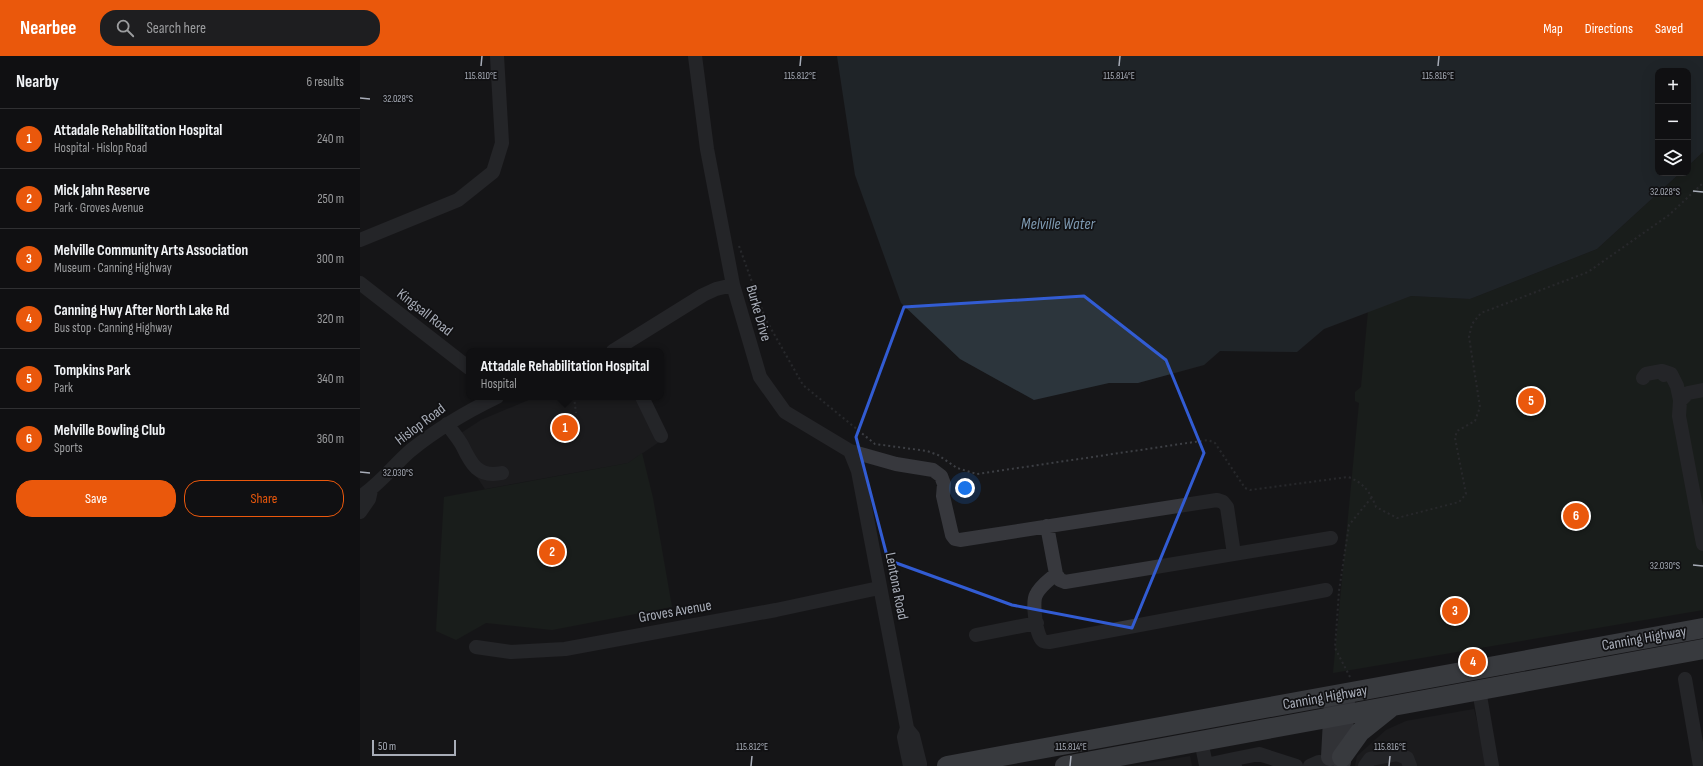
<!DOCTYPE html>
<meta charset="utf-8">
<style>
:root{--surface:#101012;--page:#1e1e20;--text:#f1f3f6;--muted:#9c9d9f;--line:#303032;--accent:#ea580c}
body{margin:0;font-family:"Sofia Sans Condensed",sans-serif;background:var(--page);color:var(--text)}
.controls{position:absolute;right:12px;top:12px;display:grid;overflow:hidden;border-radius:8px;box-shadow:0 4px 16px #0002}
.controls button{width:36px;height:36px;display:grid;place-items:center;padding:0;border:0;border-bottom:1px solid var(--line);background:var(--surface);color:var(--text);font:20px sans-serif}
.scale{position:absolute;left:12px;bottom:10px;width:84px;box-sizing:border-box;padding-left:4px;border:2px solid #a8adb8;border-top:0;font-size:11px;line-height:14px;white-space:nowrap;color:#a8adb8;-webkit-text-stroke:3px #111113;paint-order:stroke}
.you{position:absolute;left:605px;top:432px;width:14px;height:14px;margin:-10px;border:3px solid #fff;border-radius:50%;background:#1a73e8;box-shadow:0 0 0 6px #1a73e833}
.badge{display:grid;place-items:center;width:26px;height:26px;border-radius:50%;background:var(--accent);color:#fff;font-size:13px;font-weight:700}
.pin{position:absolute;translate:-50% -50%;border:2px solid #fff;box-shadow:0 1px 4px #0006}
.popup{position:absolute;left:106px;top:292px;width:198px;height:52px;box-sizing:border-box;display:grid;place-content:center;border-radius:8px;background:var(--surface);filter:drop-shadow(0 1px 3px #0005);font-size:13px;white-space:nowrap;color:var(--muted)}
.popup b{font-size:15px;color:var(--text)}
.popup::after{content:'';position:absolute;left:50%;top:100%;margin-left:-8px;border:8px solid transparent;border-top-color:var(--surface)}
.list{margin:0;padding:0;list-style:none}
h2{display:flex;justify-content:space-between;align-items:center;height:52px;margin:0;padding:0 16px;font-size:17px}
h2 small{font-size:13px;font-weight:400;color:var(--muted)}
.list li{display:grid;grid-template-columns:26px 1fr auto;gap:12px;align-items:center;box-sizing:border-box;height:60px;padding:0 16px;border-top:1px solid var(--line)}
.list b{display:block;font-size:15px;white-space:nowrap}
.list p{margin:0;font-size:13px;white-space:nowrap;color:var(--muted)}
.list em{font-size:13px;font-style:normal;color:var(--muted)}
.actions{display:flex;gap:8px;padding:12px 16px}
.actions a{flex:1;padding:9px 0;border:1px solid var(--accent);border-radius:16px;text-align:center;font-size:14px;color:var(--accent)}
.actions .main{background:var(--accent);color:#fff}
.icon{flex:none;width:22px;height:22px;fill:none;stroke:currentColor;stroke-width:2;stroke-linecap:round;stroke-linejoin:round}
.map{position:relative;flex:none;width:1343px;height:710px;overflow:hidden}
header{display:flex;align-items:center;gap:24px;box-sizing:border-box;height:56px;padding:0 20px;background:var(--accent);color:#fff}
header strong{font-size:19px}
nav{display:flex;gap:22px;margin-inline-start:auto;font-size:14px}
.search{width:280px;height:36px;background:var(--page);display:flex;align-items:center;gap:10px;box-sizing:border-box;padding:0 14px;border-radius:16px;color:var(--muted);font-size:15px}
main{display:flex}
aside{flex:1;background:var(--surface)}
.map>svg:first-child{display:block}
.built{fill:#222225}
.green{fill:#1e261f}
.water{fill:#2c353c}
.lines{fill:none;stroke-linecap:round;stroke-linejoin:round}
.path{stroke:#3d3f44;stroke-width:2;stroke-dasharray:2 3;stroke-linecap:butt}
.minor{stroke:#37383d;stroke-width:14}
.major{stroke:#53555c;stroke-width:18}
.highway{stroke:#63666e;stroke-width:20}
.marked{fill:none;stroke:#325cd3;stroke-width:3;stroke-linejoin:round}
.ticks{fill:none;stroke:#a8adb8;stroke-width:1.5}
.labels{text-anchor:middle;stroke-width:3.5;stroke-linejoin:round;paint-order:stroke}
.street-label{font-size:15px;fill:#a8adb8;stroke:#111113}
.water-label{font-size:16px;font-style:italic;fill:#7f9bb3;stroke:#111113}
.ticks-label{font-size:10px;text-anchor:middle;fill:#a8adb8;stroke:#111113;stroke-width:3.5;stroke-linejoin:round;paint-order:stroke}
</style>
<header>
<strong>Nearbee</strong>
<div class="search"><svg class="icon" aria-label="search" viewBox="0 0 24 24"><circle cx="10" cy="10" r="6"/><path d="M15 15l6 6"/></svg>Search here</div>
<nav><a>Map</a><a>Directions</a><a>Saved</a></nav>
</header>
<main>
<aside>
<h2>Nearby<small>6 results</small></h2>
<ul class="list">
<li><span class="badge">1</span><div><b>Attadale Rehabilitation Hospital</b><p>Hospital · Hislop Road</p></div><em>240 m</em></li>
<li><span class="badge">2</span><div><b>Mick Jahn Reserve</b><p>Park · Groves Avenue</p></div><em>250 m</em></li>
<li><span class="badge">3</span><div><b>Melville Community Arts Association</b><p>Museum · Canning Highway</p></div><em>300 m</em></li>
<li><span class="badge">4</span><div><b>Canning Hwy After North Lake Rd</b><p>Bus stop · Canning Highway</p></div><em>320 m</em></li>
<li><span class="badge">5</span><div><b>Tompkins Park</b><p>Park</p></div><em>340 m</em></li>
<li><span class="badge">6</span><div><b>Melville Bowling Club</b><p>Sports</p></div><em>360 m</em></li>
</ul>
<div class="actions"><a class="main">Save</a><a>Share</a></div>
</aside>
<div class="map">
<svg width="1343" height="710" viewBox="0 0 1343 710">
<rect width="100%" height="100%" fill="#161618"/>
<path class="built" d="M 176,341 L 286,341 L 305,382 L 268,407 L 125,433 L 92,383 L 121,364 Z
M 1114,653 L 1128,710 L 995,710 L 997,700 L 1026,674 L 1046,665 Z
M 830,700 L 832,710 L 773,710 Z"/>
<path class="green" d="M 1343,96 L 1343,554 L 973,617 L 999,347 L 995,345 L 995,336 L 1001,331 L 1008,255 L 1051,240 L 1110,243 L 1237,193 L 1320,117 L 1328,117 L 1328,110 Z
M 282,397 L 293,442 L 312,551 L 192,574 L 126,567 L 96,584 L 76,575 L 84,441 L 268,407 Z"/>
<path class="water" d="M 477,0 L 1343,0 L 1343,96 L 1328,110 L 1328,15 L 1298,15 L 1298,117 L 1320,117 L 1237,193 L 1110,243 L 1051,240 L 964,273 L 937,296 L 860,295 L 844,309 L 778,327 L 749,327 L 674,344 L 600,303 L 541,247 L 495,119 Z"/>
<g class="lines">
<path class="path" d="M 379,190 L 405,262 L 443,329 L 515,388 L 567,395 L 578,399 L 597,412 L 617,418 L 848,384 L 855,387 L 885,432 L 890,434 L 988,421 C 1003,426 1011,437 1016,451 L 1037,462 L 1099,446 L 1106,438 L 1095,382 L 1097,375 L 1115,365 L 1120,351 L 1109,281 L 1112,268 L 1121,257 L 1228,216 L 1309,159 L 1343,127
M 214,341 L 216,357
M 990,621 L 975,592 L 979,535 L 989,469 L 1012,441"/>
<path class="minor" d="M 335,0 L 347,93 L 373,229 L 400,321 L 425,356 L 490,395 L 536,408 L 573,414 L 581,420 L 584,428 L 583,440 L 592,479 L 595,483 L 600,484 L 857,444 L 863,446 L 867,451 L 874,498
M 0,184 L 98,144 L 133,116 L 142,87 L 137,0
M 0,227 L 109,312
M 253,295 L 343,239 L 356,233 L 373,229
M 1302,315 L 1311,318 L 1317,330 L 1320,344
M 1283,322 L 1286,318 L 1302,315 L 1304,319
M 1343,334 L 1328,337 L 1320,345 L 1319,360 L 1343,488
M 282,341 L 301,380
M 87,368 C 92,375 98,382 102,389 C 111,408 118,422 142,417
M 490,395 L 498,415 L 547,672 L 544,681 L 550,710
M 0,441 C 19,429 33,410 50,395 C 77,373 106,356 137,341
M 0,456 L 9,443 L 11,434
M 687,470 L 696,518 L 700,524 L 705,526 L 971,482
M 696,518 C 689,524 680,530 676,539 C 672,546 676,581 683,585 C 685,586 687,586 689,586 L 966,534
M 616,579 L 677,567
M 116,591 L 151,596 L 205,593 L 416,554 L 519,532
M 1325,623 L 1340,710
M 1119,634 L 1132,710
M 548,674 L 553,680 L 560,708 L 558,710
M 841,685 L 846,709 L 874,703
M 875,710 L 874,703 L 899,698 L 936,710
M 950,710 L 959,706 L 970,707
M 1005,710 L 1010,703 L 1037,698 L 1047,702 L 1050,710"/>
<path class="major" d="M 970,701 L 973,646
M 982,706 L 986,644"/>
<path class="highway" d="M 982,701 L 1000,676 L 1030,652
M 587,710 L 1343,572
M 705,710 L 1343,593"/>
</g>
<path d="M0 0H1343V710H0ZM 724,240 L 806,304 L 844,397 L 772,572 L 652,549 L 528,504 L 496,381 L 544,251 Z" fill="#161618" fill-opacity=".55" fill-rule="evenodd"/>
<path class="marked" d="M 724,240 L 806,304 L 844,397 L 772,572 L 652,549 L 528,504 L 496,381 L 544,251 Z"/>
<path class="ticks" d="M 121,10 L 122,0M 440,10 L 441,0M 759,10 L 760,0M 1078,10 L 1079,0M 0,42 L 10,43M 1333,135 L 1343,136M 0,416 L 10,417M 1333,509 L 1343,510M 391,710 L 392,700M 710,710 L 711,700M 1029,710 L 1030,700"/>
<g class="labels">
<g class="street-label">
<text transform="translate(65 256) rotate(38)" y="5">Kingsall Road</text>
<text transform="translate(399 257) rotate(74)" y="5">Burke Drive</text>
<text transform="translate(60 368) rotate(-37)" y="5">Hislop Road</text>
<text transform="translate(537 530) rotate(79)" y="5">Lentona Road</text>
<text transform="translate(315 555) rotate(-10)" y="5">Groves Avenue</text>
<text transform="translate(1284 582) rotate(-10)" y="5">Canning Highway</text>
<text transform="translate(965 641) rotate(-10)" y="5">Canning Highway</text>
</g>
<g class="water-label">
<text x="698" y="173">Melville Water</text>
</g>
</g>
<g class="ticks-label">
<text x="121" y="23">115.810°E</text>
<text x="440" y="23">115.812°E</text>
<text x="759" y="23">115.814°E</text>
<text x="1078" y="23">115.816°E</text>
<text x="38" y="46">32.028°S</text>
<text x="1305" y="139">32.028°S</text>
<text x="38" y="420">32.030°S</text>
<text x="1305" y="513">32.030°S</text>
<text x="392" y="694">115.812°E</text>
<text x="711" y="694">115.814°E</text>
<text x="1030" y="694">115.816°E</text>
</g>
</svg>
<div class="controls">
<button>+</button>
<button>−</button>
<button><svg class="icon" aria-label="layers" viewBox="0 0 24 24"><path d="M12 4l9 5-9 5-9-5zM3 14l9 5 9-5"/></svg></button>
</div>
<div class="scale">50 m</div>
<div class="you"></div>
<div class="pin badge" style="left:205px;top:372px">1</div>
<div class="popup"><b>Attadale Rehabilitation Hospital</b>Hospital</div>
<div class="pin badge" style="left:192px;top:496px">2</div>
<div class="pin badge" style="left:1095px;top:555px">3</div>
<div class="pin badge" style="left:1113px;top:606px">4</div>
<div class="pin badge" style="left:1171px;top:345px">5</div>
<div class="pin badge" style="left:1216px;top:460px">6</div>
</div>
</main>
